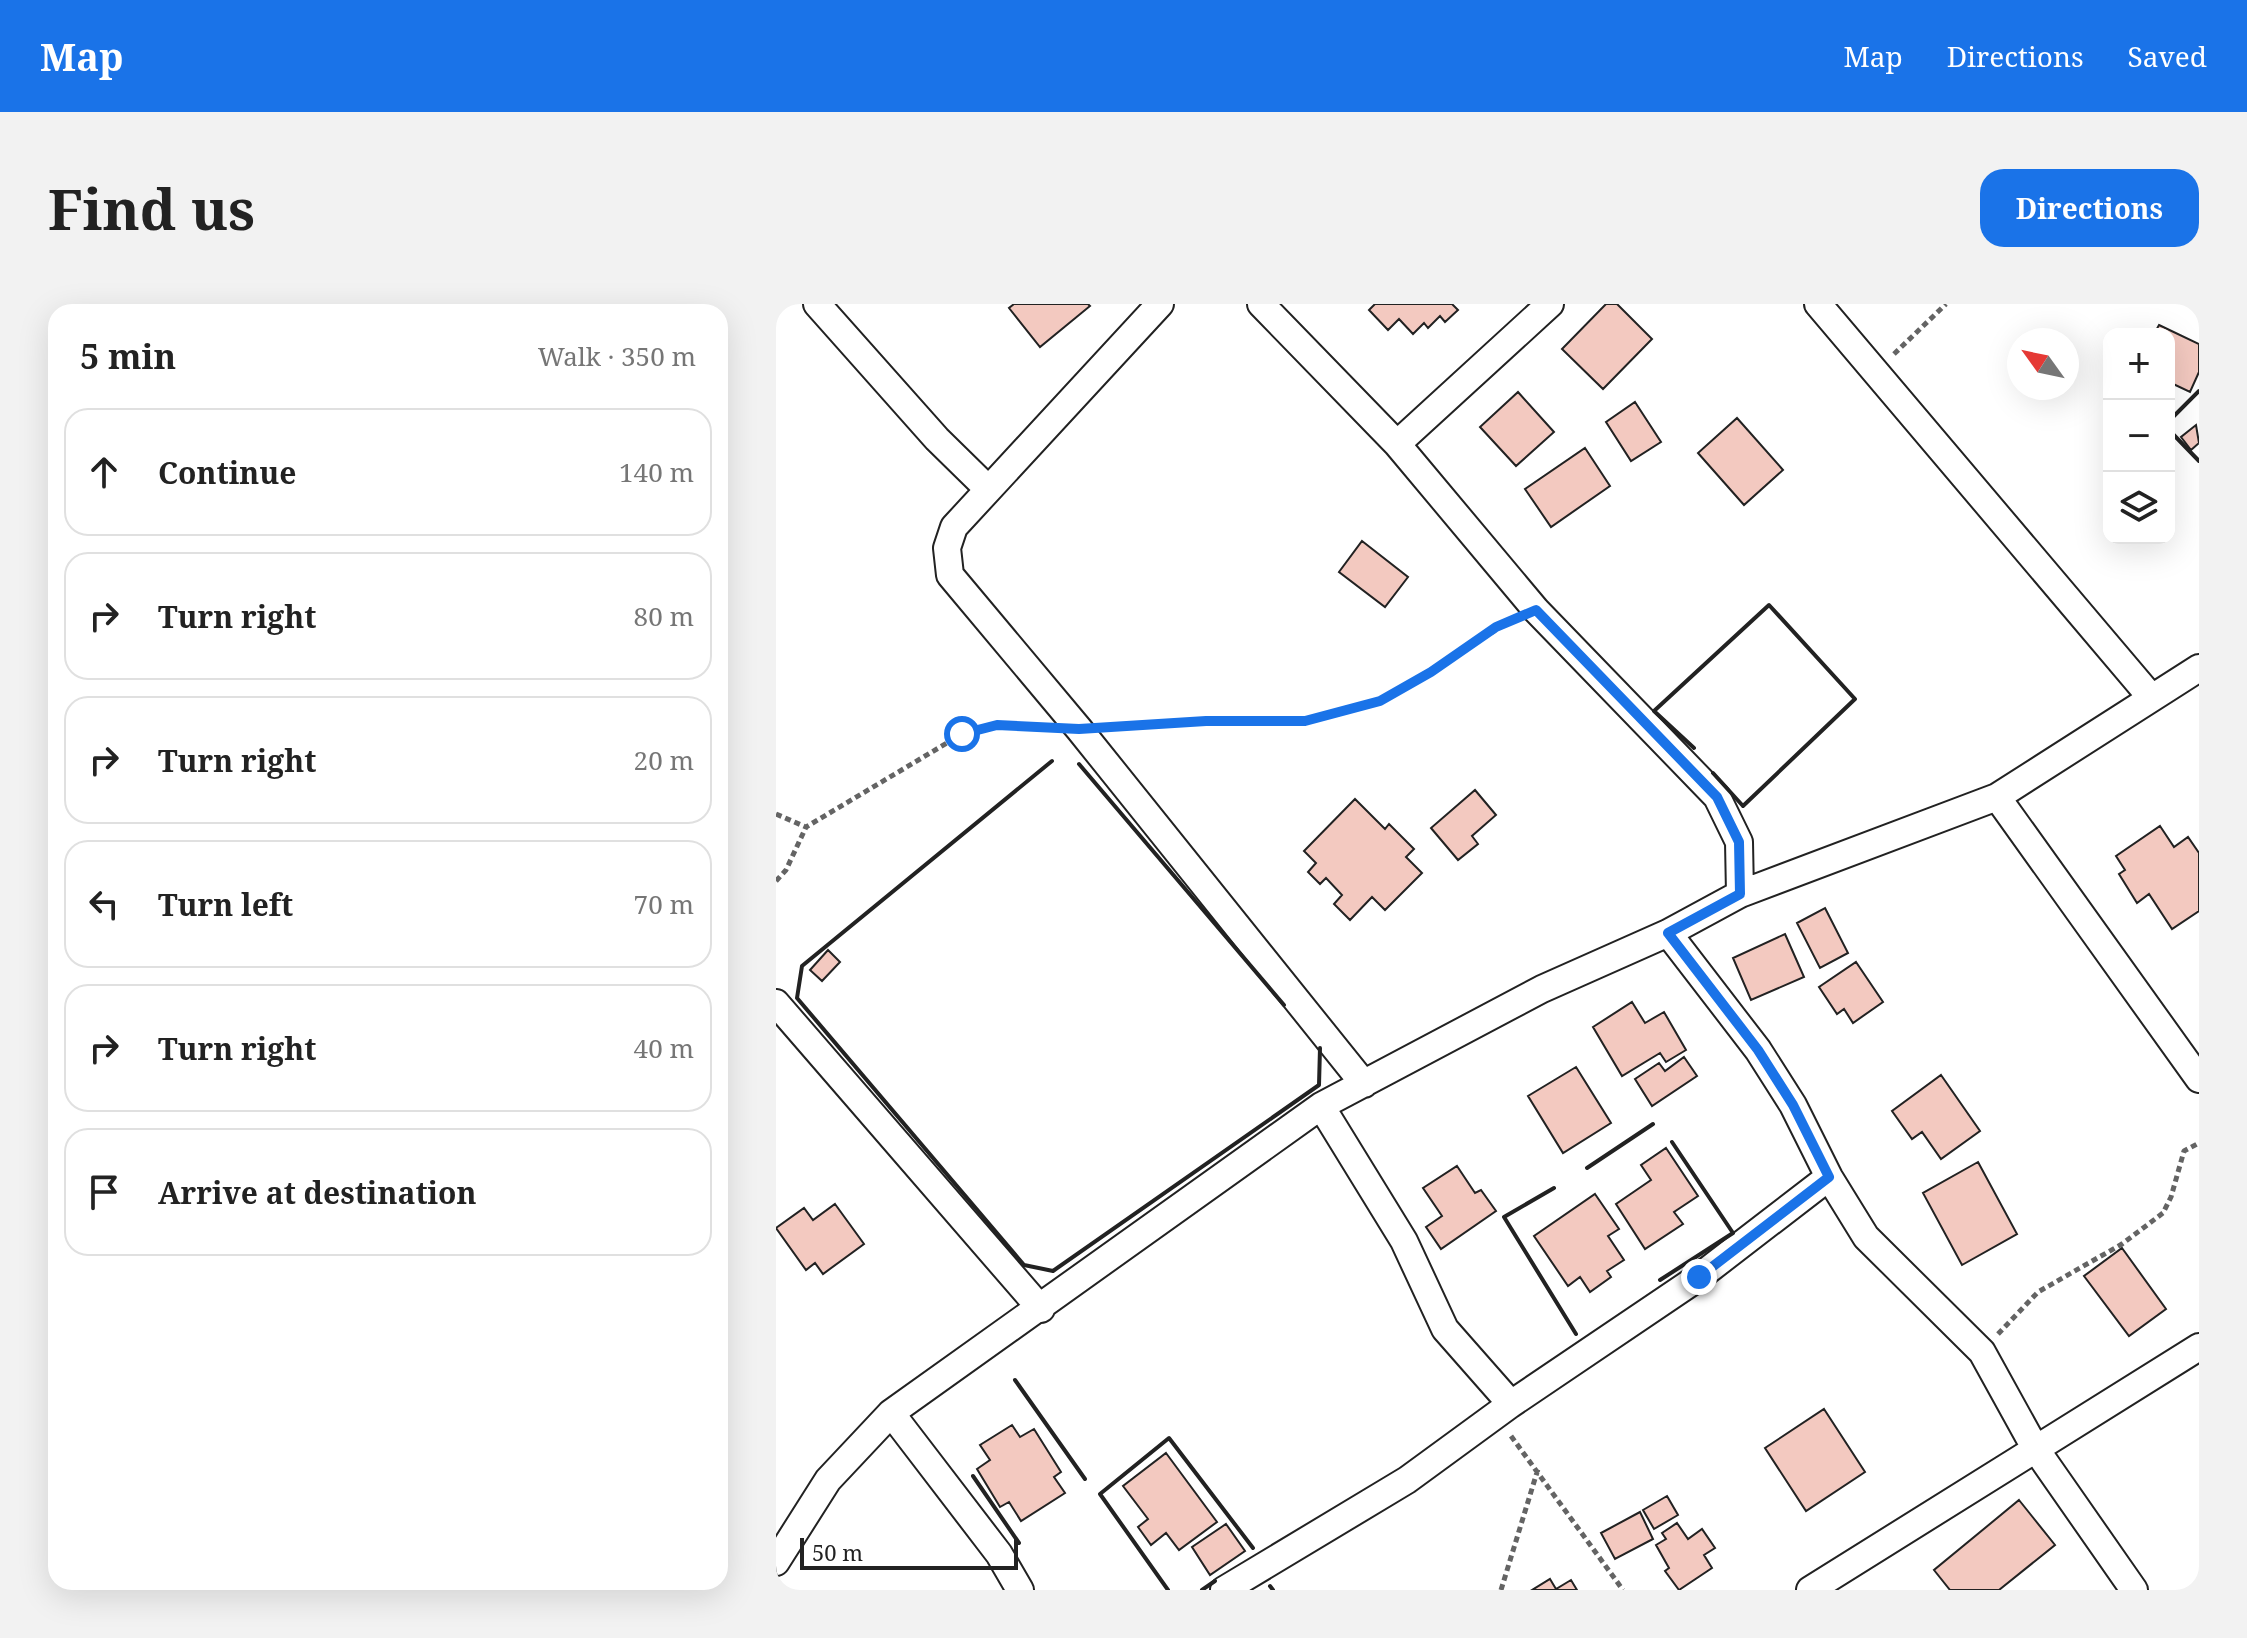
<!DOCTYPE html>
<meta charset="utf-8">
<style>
:root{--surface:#fff;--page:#f2f2f2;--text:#222;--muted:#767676;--line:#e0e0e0;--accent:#1a73e8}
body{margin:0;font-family:"Noto Serif",serif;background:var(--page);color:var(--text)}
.controls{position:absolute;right:24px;top:24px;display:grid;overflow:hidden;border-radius:16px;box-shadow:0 8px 32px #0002}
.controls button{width:72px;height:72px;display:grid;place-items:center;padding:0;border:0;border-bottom:2px solid var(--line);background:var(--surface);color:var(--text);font:40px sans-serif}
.compass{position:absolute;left:1231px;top:24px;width:72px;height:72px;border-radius:50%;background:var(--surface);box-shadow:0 8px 32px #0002;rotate:303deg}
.scale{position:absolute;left:24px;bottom:20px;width:218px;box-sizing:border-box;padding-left:8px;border:4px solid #222;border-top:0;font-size:22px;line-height:28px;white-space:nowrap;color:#222;-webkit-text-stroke:6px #fff;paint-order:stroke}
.stop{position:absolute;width:24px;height:24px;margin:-18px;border:6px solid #1a73e8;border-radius:50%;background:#fff}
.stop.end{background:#1a73e8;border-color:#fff;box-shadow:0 2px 8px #0008}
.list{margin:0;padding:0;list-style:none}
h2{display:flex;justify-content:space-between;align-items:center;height:104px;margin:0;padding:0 32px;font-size:34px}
h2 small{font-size:26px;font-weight:400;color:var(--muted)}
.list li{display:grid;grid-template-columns:52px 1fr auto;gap:24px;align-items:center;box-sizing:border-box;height:128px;margin:0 16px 16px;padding:0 16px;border:2px solid var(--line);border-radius:24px}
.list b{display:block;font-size:30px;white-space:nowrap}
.list em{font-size:26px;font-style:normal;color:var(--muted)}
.icon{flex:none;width:44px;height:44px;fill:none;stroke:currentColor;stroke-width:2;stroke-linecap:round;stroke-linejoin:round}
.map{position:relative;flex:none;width:1423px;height:1286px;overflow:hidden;border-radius:24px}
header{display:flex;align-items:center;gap:48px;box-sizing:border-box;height:112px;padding:0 40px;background:var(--accent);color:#fff}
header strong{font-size:38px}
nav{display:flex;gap:44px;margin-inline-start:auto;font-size:28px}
.intro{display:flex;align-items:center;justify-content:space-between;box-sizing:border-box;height:192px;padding:0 48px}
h1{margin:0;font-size:56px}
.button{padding:20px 36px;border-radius:24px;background:var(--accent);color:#fff;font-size:28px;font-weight:700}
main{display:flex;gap:48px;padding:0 48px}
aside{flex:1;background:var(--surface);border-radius:24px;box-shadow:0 8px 32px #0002}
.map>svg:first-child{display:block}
.building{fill:#f3c9c0;stroke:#222;stroke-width:2}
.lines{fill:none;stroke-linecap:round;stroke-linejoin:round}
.street-casing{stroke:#222;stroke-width:30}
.path{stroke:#646464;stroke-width:5;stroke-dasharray:6 4;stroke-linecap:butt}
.street{stroke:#fff;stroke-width:26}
.wall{stroke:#222;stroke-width:4}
.route{stroke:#1a73e8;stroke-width:10}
</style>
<header>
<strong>Map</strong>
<nav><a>Map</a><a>Directions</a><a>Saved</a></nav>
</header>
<div class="intro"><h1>Find us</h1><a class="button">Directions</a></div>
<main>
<aside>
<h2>5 min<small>Walk · 350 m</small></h2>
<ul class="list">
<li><svg class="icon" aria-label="ahead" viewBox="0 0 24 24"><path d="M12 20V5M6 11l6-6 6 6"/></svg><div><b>Continue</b></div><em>140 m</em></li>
<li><svg class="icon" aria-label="right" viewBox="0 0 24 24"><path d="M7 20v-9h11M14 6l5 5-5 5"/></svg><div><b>Turn right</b></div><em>80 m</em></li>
<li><svg class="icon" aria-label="right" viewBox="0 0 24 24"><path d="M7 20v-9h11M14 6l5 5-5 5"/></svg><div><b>Turn right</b></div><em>20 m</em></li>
<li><svg class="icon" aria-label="left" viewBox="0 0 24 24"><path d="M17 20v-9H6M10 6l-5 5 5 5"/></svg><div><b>Turn left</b></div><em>70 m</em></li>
<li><svg class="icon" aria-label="right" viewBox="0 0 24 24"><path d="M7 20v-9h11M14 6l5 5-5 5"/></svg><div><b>Turn right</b></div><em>40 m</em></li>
<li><svg class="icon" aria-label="arrive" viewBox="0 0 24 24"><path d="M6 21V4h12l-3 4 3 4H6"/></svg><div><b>Arrive at destination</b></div></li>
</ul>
</aside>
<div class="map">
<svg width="1423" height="1286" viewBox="0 0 1423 1286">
<rect width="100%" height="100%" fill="#fff"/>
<path class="building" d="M 238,0 L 312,0 L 314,2 L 264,43 L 233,4 Z
M 599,0 L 676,0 L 682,6 L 669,18 L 664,12 L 652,24 L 648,19 L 637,30 L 623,15 L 612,26 L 593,6 Z
M 830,0 L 841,0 L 876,35 L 827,85 L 786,45 Z
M 1383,21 L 1423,40 L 1423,68 L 1414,88 L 1393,78 L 1393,30 L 1378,30 Z
M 742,88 L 778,128 L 740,162 L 704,123 Z
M 859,98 L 885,138 L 855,157 L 830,118 Z
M 961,114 L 1007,166 L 968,201 L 922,149 Z
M 1420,121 L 1423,139 L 1415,146 L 1405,133 Z
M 809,144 L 834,182 L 775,223 L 749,185 Z
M 586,237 L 632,273 L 609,303 L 563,268 Z
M 699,486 L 720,511 L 696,532 L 702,540 L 682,556 L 655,524 Z
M 579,495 L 609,525 L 613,520 L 638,545 L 630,553 L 646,569 L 609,606 L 596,593 L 574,616 L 558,600 L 566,591 L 550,574 L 544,580 L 532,568 L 540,559 L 528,547 Z
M 1384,522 L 1398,543 L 1412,533 L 1423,549 L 1423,607 L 1396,625 L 1373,590 L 1361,599 L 1343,570 L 1349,566 L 1340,552 Z
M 1049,604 L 1072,649 L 1044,664 L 1021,619 Z
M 1009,630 L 1028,673 L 975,696 L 957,654 Z
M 52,646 L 64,658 L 46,677 L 34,666 Z
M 1080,658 L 1107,698 L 1077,719 L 1068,705 L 1061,710 L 1043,683 Z
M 856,698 L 869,719 L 888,708 L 910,746 L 890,758 L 884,749 L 846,772 L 817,723 Z
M 908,753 L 921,772 L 876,802 L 859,775 L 883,759 L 889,767 Z
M 800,763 L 835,819 L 787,849 L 752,792 Z
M 1165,771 L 1204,827 L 1165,855 L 1146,828 L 1136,835 L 1116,807 Z
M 890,844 L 922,892 L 898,908 L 907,920 L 869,945 L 840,900 L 875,876 L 865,861 Z
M 1202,858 L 1241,930 L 1186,961 L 1147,889 Z
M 681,862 L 699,889 L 705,886 L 720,907 L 665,945 L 650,923 L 666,912 L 647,884 Z
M 819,890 L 843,925 L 832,932 L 848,956 L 831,967 L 835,973 L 814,988 L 804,973 L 792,982 L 758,932 Z
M 59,900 L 88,940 L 47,970 L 39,959 L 30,966 L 0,924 L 28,904 L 37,916 Z
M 1346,944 L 1390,1005 L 1353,1032 L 1308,972 Z
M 1048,1105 L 1089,1168 L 1030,1207 L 989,1144 Z
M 236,1121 L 244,1133 L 258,1125 L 285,1168 L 278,1173 L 289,1189 L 245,1217 L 233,1198 L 224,1203 L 201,1165 L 214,1156 L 204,1141 Z
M 390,1149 L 441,1218 L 403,1246 L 390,1229 L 375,1241 L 362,1223 L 372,1215 L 347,1182 Z
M 891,1192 L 902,1211 L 878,1225 L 867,1206 Z
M 1243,1196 L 1279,1241 L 1223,1286 L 1174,1286 L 1158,1266 Z
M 864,1208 L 877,1235 L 839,1255 L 825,1229 Z
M 901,1219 L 912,1235 L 926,1225 L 939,1244 L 928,1251 L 936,1264 L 903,1286 L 889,1267 L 893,1264 L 880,1241 L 890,1235 L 886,1229 Z
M 450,1220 L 469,1247 L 434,1271 L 416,1243 Z
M 774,1275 L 780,1285 L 795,1276 L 801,1286 L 756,1286 Z"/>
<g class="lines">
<defs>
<path id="street" d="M 41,0 L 161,135 L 212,185
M 384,0 L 178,223 L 171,244 L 174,271 L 303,425 L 588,780
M 485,0 L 621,140 L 760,306 L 941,493 L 963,538 L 964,590
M 1042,0 L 1374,392
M 621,140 L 774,0
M 1221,493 L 1423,775
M 892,629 L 982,746 L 1017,801 L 1053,873 L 1090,933 L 1206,1048 L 1259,1144 L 1358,1286
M 0,699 L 265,1005
M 545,802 L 628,937 L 669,1025 L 735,1100
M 115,1109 L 223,1250 L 244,1286
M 0,1258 L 52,1176 L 115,1109 L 545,802 L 766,685 L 892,629 L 964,590 L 1221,493 L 1423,364
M 448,1286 L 631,1176 L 735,1100 L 923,973 L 1053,873
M 1034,1286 L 1423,1043"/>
</defs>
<use href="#street" class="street-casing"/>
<path class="path" d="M 1118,50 L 1170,0
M 336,423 L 430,417 L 529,417 L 604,397 L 736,316
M 0,510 L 30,523 L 186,430 L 221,421 L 266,423
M 0,577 L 10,566 L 30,523
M 1222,1030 L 1262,988 L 1346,940 L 1387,909 L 1395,893 L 1408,847 L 1423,839
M 735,1132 L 847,1286
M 725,1286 L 762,1165"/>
<use href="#street" class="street"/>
<path class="wall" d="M 1393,117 L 1423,87
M 1393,126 L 1423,157
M 918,444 L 878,407 L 993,301 L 1079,395 L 967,502 L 937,469
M 276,457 L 26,662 L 21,694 L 248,961 L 277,967 L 543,781 L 544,744
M 303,460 L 508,701
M 811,864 L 877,820
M 778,884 L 728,913 L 800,1030
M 884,976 L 957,929 L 896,838
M 239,1076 L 309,1175
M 197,1172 L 243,1239
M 494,1282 L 497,1286
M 392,1286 L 324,1190 L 393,1134 L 477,1244
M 426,1286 L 439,1277"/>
</g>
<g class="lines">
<path class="route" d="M 186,430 L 221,421 L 303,425 L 430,417 L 529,417 L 604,397 L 655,368 L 720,323 L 760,306 L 941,493 L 963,538 L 964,590 L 892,629 L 982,746 L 1017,801 L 1053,873 L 923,973"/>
</g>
</svg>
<div class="controls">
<button>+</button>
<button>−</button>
<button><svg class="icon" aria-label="layers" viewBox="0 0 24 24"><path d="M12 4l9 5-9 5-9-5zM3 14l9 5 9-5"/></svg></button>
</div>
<svg class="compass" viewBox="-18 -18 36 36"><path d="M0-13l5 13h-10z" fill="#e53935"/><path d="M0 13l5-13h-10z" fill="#767676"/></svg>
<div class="scale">50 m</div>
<div class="stop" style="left:186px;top:430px"></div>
<div class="stop end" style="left:923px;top:973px"></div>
</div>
</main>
